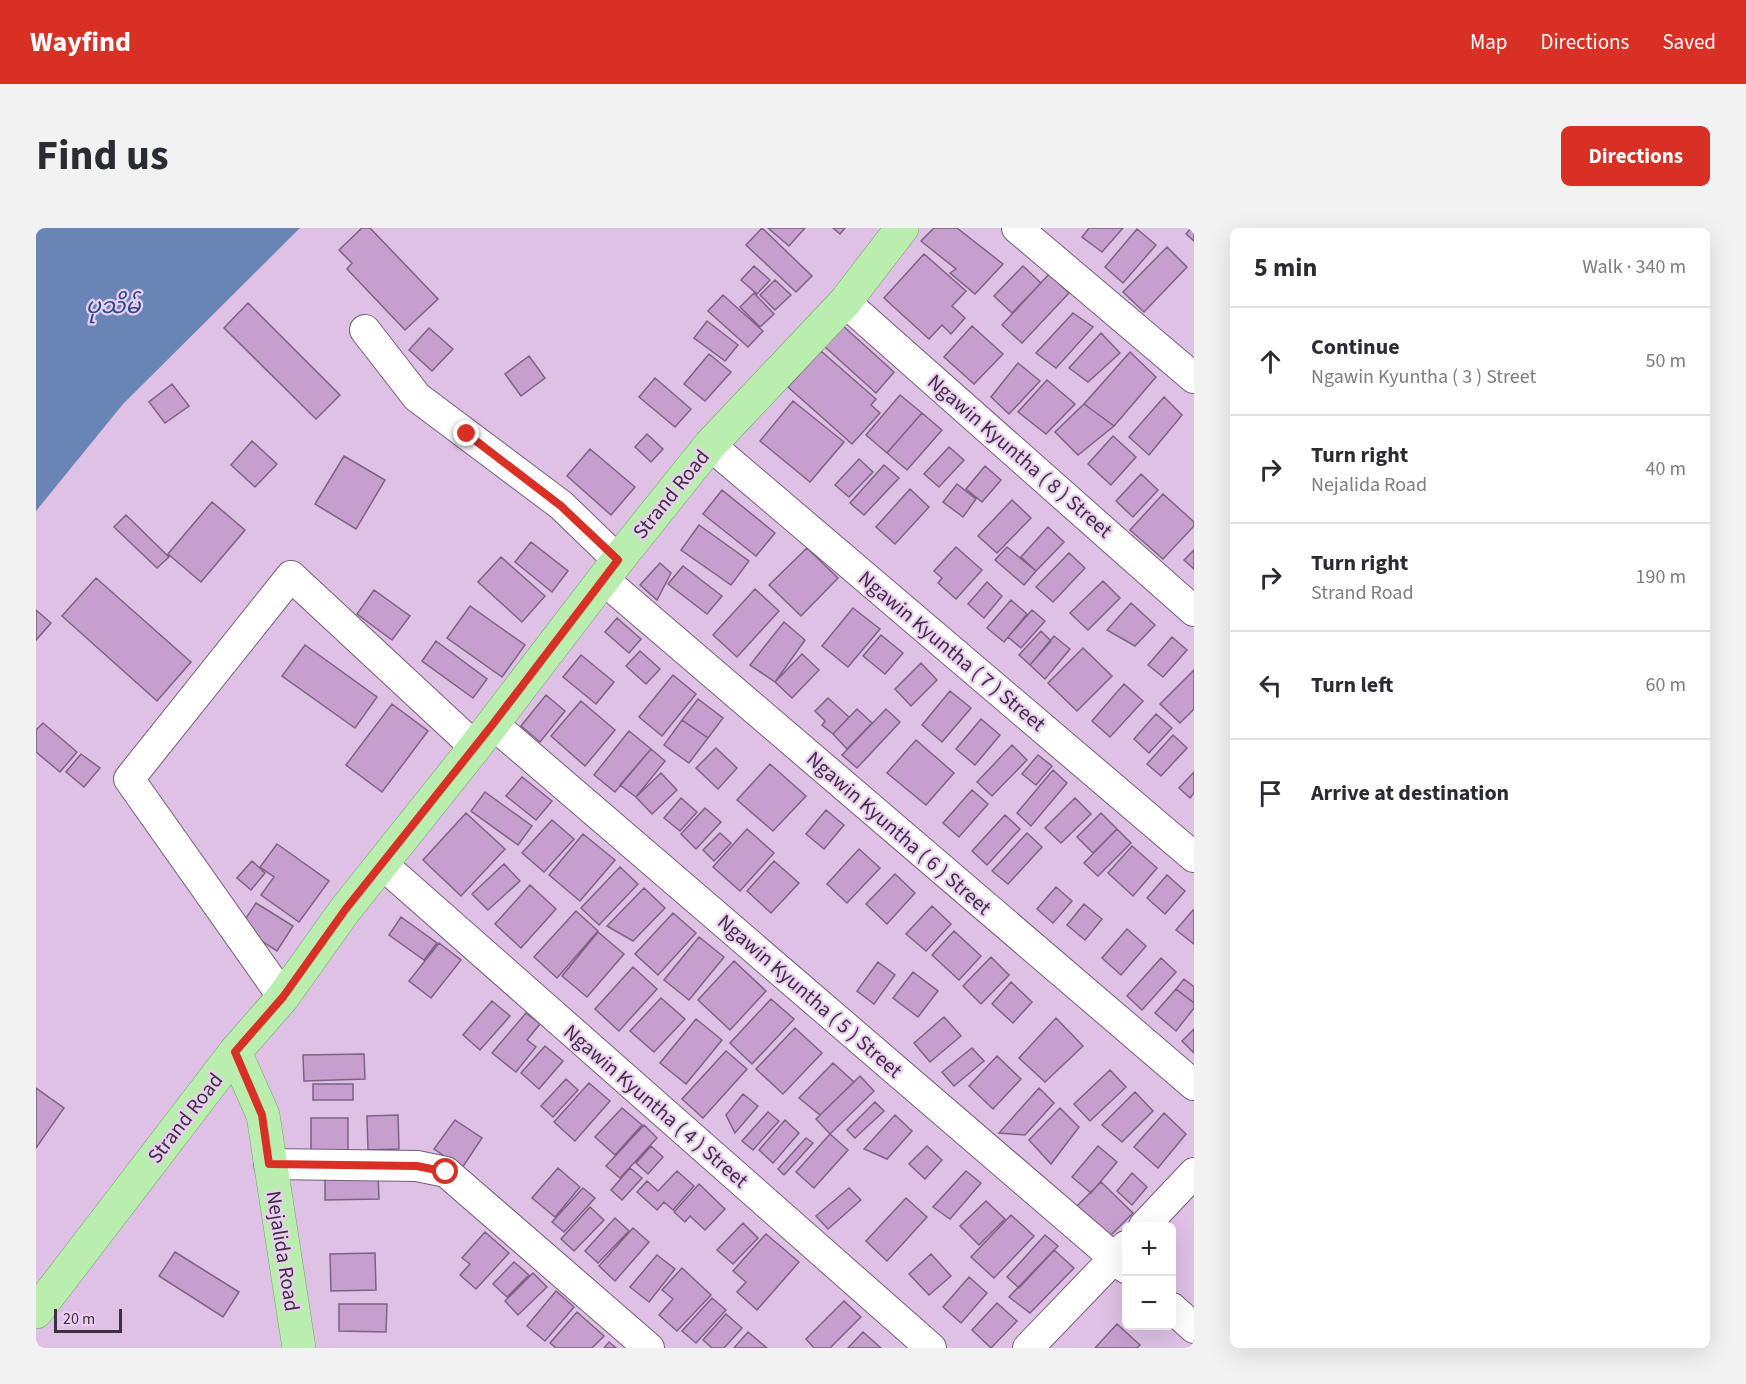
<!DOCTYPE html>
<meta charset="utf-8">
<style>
:root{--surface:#fff;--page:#f2f2f3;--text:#2b2b33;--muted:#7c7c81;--line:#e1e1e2;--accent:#d93025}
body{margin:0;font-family:"Source Sans 3","Noto Sans Myanmar",sans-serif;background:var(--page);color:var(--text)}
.controls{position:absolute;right:18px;bottom:18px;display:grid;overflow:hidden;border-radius:9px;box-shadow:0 6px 24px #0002}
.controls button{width:54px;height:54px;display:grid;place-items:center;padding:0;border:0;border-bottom:2px solid var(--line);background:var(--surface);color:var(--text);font:30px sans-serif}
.scale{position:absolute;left:18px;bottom:15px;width:68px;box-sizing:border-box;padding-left:6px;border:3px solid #3d313f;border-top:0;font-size:16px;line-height:21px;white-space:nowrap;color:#3d313f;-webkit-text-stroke:4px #eccef3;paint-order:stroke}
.stop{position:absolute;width:18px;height:18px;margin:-14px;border:4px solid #d93025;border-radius:50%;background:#fff}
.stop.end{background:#d93025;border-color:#fff;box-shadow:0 2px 6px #0008}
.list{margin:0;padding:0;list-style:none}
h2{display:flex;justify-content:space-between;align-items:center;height:78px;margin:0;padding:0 24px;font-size:26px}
h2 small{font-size:20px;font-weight:400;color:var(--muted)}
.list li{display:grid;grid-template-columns:39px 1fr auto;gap:18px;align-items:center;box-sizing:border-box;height:108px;padding:0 24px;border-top:2px solid var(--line)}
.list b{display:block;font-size:22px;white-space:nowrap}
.list p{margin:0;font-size:20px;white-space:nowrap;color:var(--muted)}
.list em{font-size:20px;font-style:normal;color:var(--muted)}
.icon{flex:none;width:33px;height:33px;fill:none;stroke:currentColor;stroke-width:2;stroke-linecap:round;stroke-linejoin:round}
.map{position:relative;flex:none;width:1158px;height:1120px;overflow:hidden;border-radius:9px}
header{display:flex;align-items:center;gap:36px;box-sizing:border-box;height:84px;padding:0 30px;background:var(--accent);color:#fff}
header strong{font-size:28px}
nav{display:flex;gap:33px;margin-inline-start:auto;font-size:21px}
.intro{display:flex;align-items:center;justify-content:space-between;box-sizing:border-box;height:144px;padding:0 36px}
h1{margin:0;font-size:42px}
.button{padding:15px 27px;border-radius:9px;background:var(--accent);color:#fff;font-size:21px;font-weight:700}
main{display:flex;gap:36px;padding:0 36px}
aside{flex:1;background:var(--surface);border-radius:9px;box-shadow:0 6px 24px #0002}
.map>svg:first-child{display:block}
.water{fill:#6885b5}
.building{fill:#c79fcf;stroke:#7d6282;stroke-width:1.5}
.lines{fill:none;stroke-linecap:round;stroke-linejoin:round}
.minor-casing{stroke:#765b7b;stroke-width:32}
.major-casing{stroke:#70a465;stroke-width:34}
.minor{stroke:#fff;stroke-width:30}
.major{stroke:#b9eeaf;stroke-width:33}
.route{stroke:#d93025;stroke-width:8}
.labels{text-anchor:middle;stroke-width:4.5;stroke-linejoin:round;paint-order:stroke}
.street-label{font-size:21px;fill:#3d313f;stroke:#eccef3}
.water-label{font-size:22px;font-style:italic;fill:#254986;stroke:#eccef3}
</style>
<header>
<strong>Wayfind</strong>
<nav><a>Map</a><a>Directions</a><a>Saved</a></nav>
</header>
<div class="intro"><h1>Find us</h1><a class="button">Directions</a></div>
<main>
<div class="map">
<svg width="1158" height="1120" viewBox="0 0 1158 1120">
<rect width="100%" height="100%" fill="#dfc1e5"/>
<path class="water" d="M 0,0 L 264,0 L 87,176 L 0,283 Z"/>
<path class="building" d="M 326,0 L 334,0 L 402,71 L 369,102 L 311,41 L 316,35 L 303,22 Z
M 726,0 L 776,48 L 760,64 L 710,17 Z
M 732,0 L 769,0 L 753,18 Z
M 797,0 L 809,0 L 804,6 Z
M 898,0 L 921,0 L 967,36 L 939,66 L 914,45 L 920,41 L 885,13 Z
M 1053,0 L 1087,0 L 1066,24 L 1046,9 Z
M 1155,0 L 1158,0 L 1158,13 L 1150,6 Z
M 1101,1 L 1120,17 L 1087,55 L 1069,39 Z
M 1131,19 L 1151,39 L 1108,84 L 1087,64 Z
M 888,26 L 930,63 L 916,78 L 929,90 L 915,106 L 906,97 L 893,111 L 848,70 Z
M 718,38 L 734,52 L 721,66 L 705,52 Z
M 987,38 L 1005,55 L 976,85 L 958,68 Z
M 1013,46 L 1033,65 L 986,115 L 966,97 Z
M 739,52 L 755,67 L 739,82 L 724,67 Z
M 718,65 L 738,86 L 724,99 L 704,79 Z
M 687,67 L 727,103 L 712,119 L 672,83 Z
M 212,75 L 304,167 L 280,191 L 188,100 Z
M 1037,85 L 1057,99 L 1020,140 L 1000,125 Z
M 671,93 L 702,117 L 689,133 L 658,110 Z
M 807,98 L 858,144 L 840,165 L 788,118 Z
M 936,98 L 967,126 L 938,156 L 908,129 Z
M 393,100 L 417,121 L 396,143 L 373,122 Z
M 1065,105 L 1084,125 L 1052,154 L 1033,140 Z
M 785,123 L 840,171 L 835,177 L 844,185 L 816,216 L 752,159 Z
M 1094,124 L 1120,149 L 1078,198 L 1048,176 Z
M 673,126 L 695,144 L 669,173 L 648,156 Z
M 493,128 L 509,150 L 485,168 L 469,146 Z
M 982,135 L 1004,153 L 973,186 L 955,169 Z
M 619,150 L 655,181 L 639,199 L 603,169 Z
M 1011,152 L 1039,176 L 1010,206 L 982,184 Z
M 136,156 L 153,178 L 129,195 L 113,174 Z
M 864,167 L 886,185 L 851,225 L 830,207 Z
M 1128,169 L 1146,187 L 1113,227 L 1093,209 Z
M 757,173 L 808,214 L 774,254 L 724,213 Z
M 1048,176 L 1078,198 L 1042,227 L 1019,204 Z
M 886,185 L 906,202 L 871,242 L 851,225 Z
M 611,206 L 627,221 L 615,234 L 599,219 Z
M 1077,208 L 1100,229 L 1075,257 L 1052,236 Z
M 216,213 L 241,236 L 219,259 L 195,237 Z
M 913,219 L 928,232 L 903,259 L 888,246 Z
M 554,221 L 599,259 L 575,287 L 531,248 Z
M 308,228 L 349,252 L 320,301 L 279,276 Z
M 823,231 L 837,244 L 813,269 L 799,257 Z
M 848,237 L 863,250 L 828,287 L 814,275 Z
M 949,238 L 965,252 L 946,274 L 930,261 Z
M 1105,246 L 1122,262 L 1097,289 L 1080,273 Z
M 921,256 L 940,271 L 927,289 L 907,274 Z
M 874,261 L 893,279 L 859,316 L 840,299 Z
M 686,262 L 739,305 L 720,328 L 667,286 Z
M 1127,266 L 1158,294 L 1158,298 L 1127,331 L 1094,302 Z
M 976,272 L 995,290 L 961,325 L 942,308 Z
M 176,274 L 209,302 L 165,354 L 132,326 Z
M 90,287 L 133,329 L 121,340 L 78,299 Z
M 663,297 L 713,333 L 695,357 L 645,322 Z
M 1012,299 L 1028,314 L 1000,343 L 985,329 Z
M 495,314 L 532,343 L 516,364 L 479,334 Z
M 920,319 L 946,342 L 920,371 L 902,355 L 906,350 L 898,343 Z
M 971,319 L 1000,343 L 988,357 L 959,332 Z
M 771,320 L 802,350 L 765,388 L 733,357 Z
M 1158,322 L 1158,341 L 1148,332 Z
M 1033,325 L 1049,340 L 1017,374 L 1000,359 Z
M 465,329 L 509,368 L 486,394 L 442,354 Z
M 624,335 L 635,345 L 621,372 L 604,357 Z
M 647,338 L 686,368 L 671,386 L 632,356 Z
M 60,350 L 155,434 L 121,473 L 26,388 Z
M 1067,353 L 1084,370 L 1052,402 L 1034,385 Z
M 951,354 L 966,368 L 948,390 L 932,376 Z
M 719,361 L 743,383 L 701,429 L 677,407 Z
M 338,362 L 374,388 L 356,412 L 321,386 Z
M 975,372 L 991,386 L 968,414 L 951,400 Z
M 1095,375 L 1119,397 L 1099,418 L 1071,402 Z
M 434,378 L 489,417 L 466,449 L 411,410 Z
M 817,380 L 844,401 L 812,439 L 786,418 Z
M 0,382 L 15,395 L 0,412 Z
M 996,382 L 1009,393 L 985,420 L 972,409 Z
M 581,390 L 605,411 L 593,425 L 569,404 Z
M 748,394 L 769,412 L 739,454 L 714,437 Z
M 1005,403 L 1015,413 L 994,437 L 983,427 Z
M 845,407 L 867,425 L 849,446 L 827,428 Z
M 1018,408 L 1034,421 L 1009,451 L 994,437 Z
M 1136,409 L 1151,422 L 1127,449 L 1112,437 Z
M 400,413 L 451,451 L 437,470 L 386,433 Z
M 269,417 L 341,469 L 319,500 L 246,448 Z
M 1047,420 L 1076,448 L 1041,483 L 1012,455 Z
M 604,423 L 624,441 L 610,456 L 590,438 Z
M 766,426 L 783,442 L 756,470 L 739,454 Z
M 545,427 L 578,454 L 560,476 L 527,449 Z
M 885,435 L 901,452 L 875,478 L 859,461 Z
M 1158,442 L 1158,481 L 1144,495 L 1124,476 Z
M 637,447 L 660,466 L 626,508 L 603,489 Z
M 1088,456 L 1107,473 L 1074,509 L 1056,493 Z
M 914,463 L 935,480 L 906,514 L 886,497 Z
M 510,467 L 529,483 L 504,514 L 485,498 Z
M 792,470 L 813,489 L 797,506 L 786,497 L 789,493 L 779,483 Z
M 662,471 L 687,490 L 672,510 L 646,492 Z
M 545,473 L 579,502 L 549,538 L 515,508 Z
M 356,476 L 392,503 L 346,564 L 310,537 Z
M 821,481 L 836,495 L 811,521 L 797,506 Z
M 850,481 L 864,494 L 821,540 L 806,527 Z
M 1120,486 L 1136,500 L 1113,525 L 1098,511 Z
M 945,491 L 964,507 L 939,537 L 920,521 Z
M 646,492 L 672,510 L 653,535 L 628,517 Z
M 7,495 L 41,524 L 24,544 L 0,524 L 0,502 Z
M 593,503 L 615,521 L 579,564 L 558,547 Z
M 1137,507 L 1151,520 L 1125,548 L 1111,536 Z
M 880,512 L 918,545 L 890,577 L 851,545 Z
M 976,517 L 991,532 L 956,568 L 941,554 Z
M 680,520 L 701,540 L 682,561 L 660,540 Z
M 615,521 L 629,533 L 600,569 L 584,557 Z
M 45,526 L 64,540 L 48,559 L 30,544 Z
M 1002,527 L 1016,538 L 1000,557 L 986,546 Z
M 734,536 L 770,568 L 737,603 L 701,572 Z
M 1017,542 L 1031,555 L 995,598 L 981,585 Z
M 1158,544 L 1158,565 L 1154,570 L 1143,560 Z
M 625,545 L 641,562 L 616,586 L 600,569 Z
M 486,549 L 516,573 L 500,592 L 470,568 Z
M 936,562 L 952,576 L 923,609 L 907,595 Z
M 449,564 L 496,598 L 482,617 L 435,583 Z
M 645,570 L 661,584 L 644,603 L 628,590 Z
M 1039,570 L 1055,586 L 1025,615 L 1009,600 Z
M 669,580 L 685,594 L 660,621 L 645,606 Z
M 790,582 L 808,597 L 788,621 L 770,606 Z
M 430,585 L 469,621 L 425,668 L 387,632 Z
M 1065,585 L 1081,601 L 1057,625 L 1041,609 Z
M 969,587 L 984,601 L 951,637 L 936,623 Z
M 516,592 L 538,611 L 508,644 L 486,625 Z
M 711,601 L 738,625 L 704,663 L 677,639 Z
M 1081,601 L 1095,615 L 1062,648 L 1048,635 Z
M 684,605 L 695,615 L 678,633 L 667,622 Z
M 991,605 L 1006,619 L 972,656 L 956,643 Z
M 547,606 L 579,632 L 544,673 L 513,647 Z
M 241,616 L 293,653 L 263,694 L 225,667 L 238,649 L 224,639 Z
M 1096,618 L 1121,640 L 1097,668 L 1072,645 Z
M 823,621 L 844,640 L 811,675 L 791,656 Z
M 216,633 L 229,645 L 215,662 L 201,650 Z
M 738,633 L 763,655 L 735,685 L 711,663 Z
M 468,636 L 484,653 L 452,682 L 436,666 Z
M 584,639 L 602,656 L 563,697 L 545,680 Z
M 859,646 L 879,665 L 851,696 L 830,676 Z
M 1131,647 L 1149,663 L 1129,686 L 1111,670 Z
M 494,657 L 520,681 L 485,720 L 459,696 Z
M 1020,659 L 1036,673 L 1017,695 L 1001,681 Z
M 608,660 L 629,680 L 597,713 L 571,698 Z
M 220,675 L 257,698 L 241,723 L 204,699 Z
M 1048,676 L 1066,691 L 1049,712 L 1031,697 Z
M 896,678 L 915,696 L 890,723 L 870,706 Z
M 1157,682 L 1158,683 L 1158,716 L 1140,702 Z
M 540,683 L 562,703 L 521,750 L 498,729 Z
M 637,685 L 660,705 L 622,747 L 599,726 Z
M 365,689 L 401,715 L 388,732 L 353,707 Z
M 1091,701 L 1110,718 L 1085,747 L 1066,730 Z
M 918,703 L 945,728 L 923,752 L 896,727 Z
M 562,704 L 588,726 L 551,769 L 526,748 Z
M 663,709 L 688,729 L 653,772 L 628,752 Z
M 403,715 L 425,732 L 395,770 L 373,753 Z
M 955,729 L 973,747 L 945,776 L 927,758 Z
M 1125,730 L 1140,744 L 1106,782 L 1091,768 Z
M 698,733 L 730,763 L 694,802 L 662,772 Z
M 842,734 L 859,747 L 838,776 L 821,763 Z
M 597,739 L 621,761 L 583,803 L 559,781 Z
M 877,744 L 902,763 L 882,789 L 857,770 Z
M 1148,751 L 1158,759 L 1158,775 L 1140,761 Z
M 975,754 L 996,774 L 977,795 L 956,776 Z
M 1140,761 L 1158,775 L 1158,780 L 1140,803 L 1119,785 Z
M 625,770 L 649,791 L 618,824 L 594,803 Z
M 735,771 L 758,791 L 716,836 L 694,815 Z
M 456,773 L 474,788 L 444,822 L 427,807 Z
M 490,785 L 504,796 L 491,812 L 500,819 L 480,844 L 456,825 Z
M 908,789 L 925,808 L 894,834 L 878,815 Z
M 1020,790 L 1047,818 L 1009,854 L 983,830 Z
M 660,791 L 686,812 L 650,856 L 624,835 Z
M 759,800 L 786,825 L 747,866 L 720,841 Z
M 1158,801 L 1158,825 L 1146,813 Z
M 509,818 L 527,833 L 503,861 L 485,845 Z
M 936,820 L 948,833 L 918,858 L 906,844 Z
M 690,823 L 711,841 L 667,890 L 646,871 Z
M 328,826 L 329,851 L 268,853 L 267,827 Z
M 961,828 L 985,851 L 957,881 L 933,858 Z
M 797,835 L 818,854 L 784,887 L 763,870 Z
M 1074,842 L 1090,859 L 1054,893 L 1038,876 Z
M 824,848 L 838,863 L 794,906 L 780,891 Z
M 530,851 L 542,862 L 517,889 L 505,878 Z
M 553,855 L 574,873 L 539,913 L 518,894 Z
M 277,856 L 317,856 L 317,872 L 277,872 Z
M 0,860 L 28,880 L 0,920 Z
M 1003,860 L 1018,875 L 989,907 L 963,905 Z
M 1099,864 L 1117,883 L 1086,914 L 1066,897 Z
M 707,866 L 722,878 L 699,905 L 690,887 Z
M 839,874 L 848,883 L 819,910 L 811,902 Z
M 586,880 L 606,897 L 579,927 L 559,909 Z
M 1024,880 L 1043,899 L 1015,936 L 993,912 Z
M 732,884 L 743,893 L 717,922 L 706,913 Z
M 1128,885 L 1150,906 L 1122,940 L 1098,919 Z
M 362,887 L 363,921 L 332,922 L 331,888 Z
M 859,887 L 876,903 L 851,931 L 828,921 Z
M 275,890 L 312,890 L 312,922 L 275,923 Z
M 419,892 L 446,910 L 426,940 L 398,921 Z
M 749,892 L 763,905 L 737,935 L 723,922 Z
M 608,897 L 621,910 L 584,950 L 570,938 Z
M 794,906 L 812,922 L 778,960 L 760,944 Z
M 770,910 L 777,915 L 748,947 L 742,941 Z
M 615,918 L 627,929 L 612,946 L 600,935 Z
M 891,918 L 906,932 L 889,951 L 873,936 Z
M 1062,918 L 1081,934 L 1055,965 L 1036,949 Z
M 522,940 L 544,959 L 519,989 L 496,970 Z
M 594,940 L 606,950 L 586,972 L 575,962 Z
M 641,943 L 658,958 L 637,982 L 628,974 L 621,982 L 601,964 L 611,953 L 622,963 Z
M 930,943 L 945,955 L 914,991 L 897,979 Z
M 1096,945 L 1111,959 L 1096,977 L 1081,963 Z
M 289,947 L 342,947 L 343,971 L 289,972 Z
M 1065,954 L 1097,985 L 1070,1012 L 1038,981 Z
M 663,956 L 689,981 L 669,1002 L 654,988 L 649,994 L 638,984 Z
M 547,960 L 559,970 L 528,1004 L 516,994 Z
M 813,960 L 825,972 L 792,1001 L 780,988 Z
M 870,970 L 891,989 L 851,1033 L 830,1013 Z
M 950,973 L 969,991 L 943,1017 L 924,998 Z
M 554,979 L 568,992 L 538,1023 L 525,1011 Z
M 975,987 L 998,1008 L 958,1050 L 935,1029 Z
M 579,990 L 593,1003 L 562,1035 L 549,1023 Z
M 707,995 L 722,1010 L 697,1036 L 681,1022 Z
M 597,1000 L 613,1014 L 579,1053 L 563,1038 Z
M 449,1004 L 473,1025 L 440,1061 L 424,1047 L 434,1036 L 426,1030 Z
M 730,1006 L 763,1034 L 721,1082 L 701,1064 L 710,1054 L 697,1043 Z
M 1009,1007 L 1022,1018 L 983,1060 L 971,1049 Z
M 1018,1022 L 1038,1040 L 994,1085 L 973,1069 Z
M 139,1024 L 203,1064 L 187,1089 L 123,1048 Z
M 339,1025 L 340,1062 L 295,1063 L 294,1026 Z
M 895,1026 L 915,1048 L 893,1067 L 873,1046 Z
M 621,1027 L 639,1041 L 613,1074 L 594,1059 Z
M 478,1034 L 493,1047 L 471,1069 L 457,1056 Z
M 646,1040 L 675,1067 L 641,1103 L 623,1087 L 637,1071 L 626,1062 Z
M 497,1045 L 511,1059 L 482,1087 L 469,1073 Z
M 933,1049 L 951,1065 L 925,1095 L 907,1079 Z
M 520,1063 L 538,1079 L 509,1113 L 491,1098 Z
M 676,1070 L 690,1082 L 660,1115 L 646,1103 Z
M 808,1073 L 825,1089 L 794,1120 L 778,1120 L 770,1111 Z
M 961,1075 L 981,1093 L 955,1120 L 936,1102 Z
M 303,1076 L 351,1076 L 350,1104 L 303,1103 Z
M 541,1084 L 568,1108 L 556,1120 L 520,1120 L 514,1115 Z
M 690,1086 L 706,1100 L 688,1120 L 676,1120 L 667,1112 Z
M 1081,1096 L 1104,1117 L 1101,1120 L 1059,1120 Z
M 712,1104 L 731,1120 L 698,1120 Z
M 827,1104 L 845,1120 L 812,1120 Z
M 573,1114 L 580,1120 L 568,1120 Z"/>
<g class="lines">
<defs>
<path id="minor" d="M 981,0 L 1158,150
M 809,74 L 1158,383
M 329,102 L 381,169 L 525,277 L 582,332
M 674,217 L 1158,629
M 568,352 L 1158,857
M 457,496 L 1090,1040
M 346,636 L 895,1120
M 247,769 L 93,551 L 255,348 L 439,519
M 233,936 L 381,938 L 410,944 L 613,1120
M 1108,998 L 1158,945
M 1136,1080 L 1158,1100
M 992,1120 L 1090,1018"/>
<path id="major" d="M 199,824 L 227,887 L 263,1120
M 0,1084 L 199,824 L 247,769 L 309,682 L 439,519 L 582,332 L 674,217 L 809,74 L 866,0"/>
</defs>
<use href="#minor" class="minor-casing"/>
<use href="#major" class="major-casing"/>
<use href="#minor" class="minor"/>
<use href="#major" class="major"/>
</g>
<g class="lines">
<path class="route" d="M 410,944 L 381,938 L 233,936 L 226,887 L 199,824 L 247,769 L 309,682 L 457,496 L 582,332 L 525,278 L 431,206"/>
</g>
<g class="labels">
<g class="street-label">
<text transform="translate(984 228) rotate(41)" y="7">Ngawin Kyuntha ( 8 ) Street</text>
<text transform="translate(635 266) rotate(-51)" y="7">Strand Road</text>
<text transform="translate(916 423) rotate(40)" y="7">Ngawin Kyuntha ( 7 ) Street</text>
<text transform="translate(863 605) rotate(41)" y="7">Ngawin Kyuntha ( 6 ) Street</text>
<text transform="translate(774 768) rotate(41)" y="7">Ngawin Kyuntha ( 5 ) Street</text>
<text transform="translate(620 878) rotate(41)" y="7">Ngawin Kyuntha ( 4 ) Street</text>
<text transform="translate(149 890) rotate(-52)" y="7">Strand Road</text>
<text transform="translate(247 1023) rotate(81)" y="7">Nejalida Road</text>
</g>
<g class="water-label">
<text x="77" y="85">ပုသိမ်</text>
</g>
</g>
</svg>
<div class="controls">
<button>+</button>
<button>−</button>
</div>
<div class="scale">20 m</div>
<div class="stop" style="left:410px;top:944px"></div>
<div class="stop end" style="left:431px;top:206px"></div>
</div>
<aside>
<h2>5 min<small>Walk · 340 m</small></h2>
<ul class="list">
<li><svg class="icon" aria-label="ahead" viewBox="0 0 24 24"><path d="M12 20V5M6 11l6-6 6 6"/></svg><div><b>Continue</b><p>Ngawin Kyuntha ( 3 ) Street</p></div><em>50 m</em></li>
<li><svg class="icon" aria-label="right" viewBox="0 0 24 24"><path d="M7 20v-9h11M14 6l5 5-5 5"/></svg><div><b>Turn right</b><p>Nejalida Road</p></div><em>40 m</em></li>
<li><svg class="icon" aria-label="right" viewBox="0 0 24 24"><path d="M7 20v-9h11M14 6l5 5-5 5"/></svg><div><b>Turn right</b><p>Strand Road</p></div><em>190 m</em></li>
<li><svg class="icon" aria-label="left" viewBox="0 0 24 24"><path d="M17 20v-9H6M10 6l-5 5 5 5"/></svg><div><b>Turn left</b></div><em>60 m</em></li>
<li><svg class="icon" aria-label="arrive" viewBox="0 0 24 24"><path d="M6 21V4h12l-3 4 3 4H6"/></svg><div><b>Arrive at destination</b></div></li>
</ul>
</aside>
</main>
